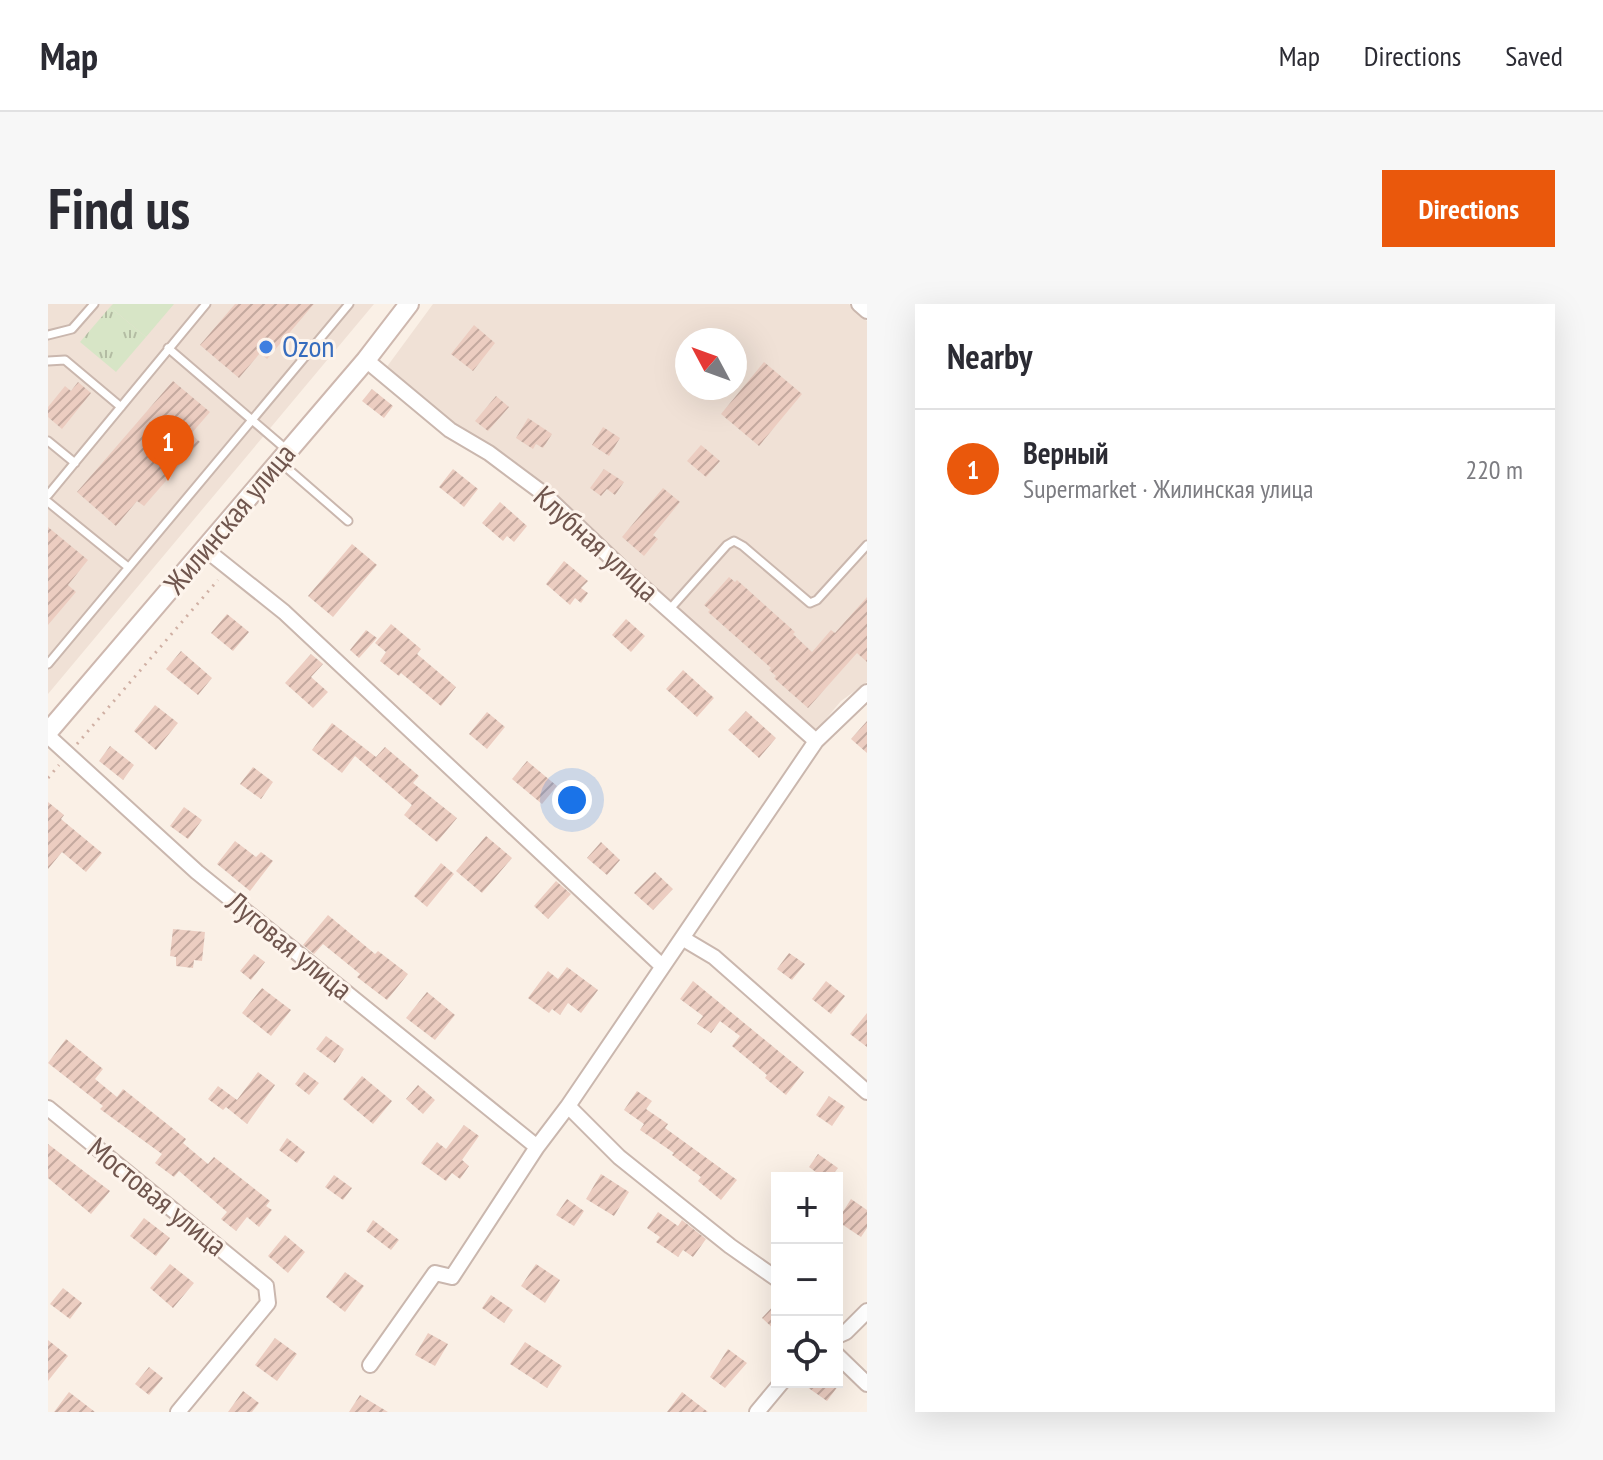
<!DOCTYPE html>
<meta charset="utf-8">
<style>
:root{--surface:#fff;--page:#f7f7f7;--text:#2b2b33;--muted:#7c7c81;--line:#e1e1e2;--accent:#ea580c}
body{margin:0;font-family:"PT Sans Narrow",sans-serif;background:var(--page);color:var(--text)}
.controls{position:absolute;right:24px;bottom:24px;display:grid;overflow:hidden;border-radius:0px;box-shadow:0 8px 32px #0002}
.controls button{width:72px;height:72px;display:grid;place-items:center;padding:0;border:0;border-bottom:2px solid var(--line);background:var(--surface);color:var(--text);font:40px sans-serif}
.compass{position:absolute;left:627px;top:24px;width:72px;height:72px;border-radius:50%;background:var(--surface);box-shadow:0 8px 32px #0002;rotate:311deg}
.you{position:absolute;left:524px;top:496px;width:28px;height:28px;margin:-20px;border:6px solid #fff;border-radius:50%;background:#1a73e8;box-shadow:0 0 0 12px #1a73e833}
.badge{display:grid;place-items:center;width:52px;height:52px;border-radius:50%;background:var(--accent);color:#fff;font-size:26px;font-weight:700}
.pin{position:absolute;translate:-50% -66px;filter:drop-shadow(0 2px 4px #0008)}
.pin::after{content:'';position:absolute;top:42px;width:28px;height:24px;background:inherit;clip-path:polygon(0 0,100% 0,50% 100%)}
.list{margin:0;padding:0;list-style:none}
h2{display:flex;justify-content:space-between;align-items:center;height:104px;margin:0;padding:0 32px;font-size:34px}
h2 small{font-size:26px;font-weight:400;color:var(--muted)}
.list li{display:grid;grid-template-columns:52px 1fr auto;gap:24px;align-items:center;box-sizing:border-box;height:120px;padding:0 32px;border-top:2px solid var(--line)}
.list b{display:block;font-size:30px;white-space:nowrap}
.list p{margin:0;font-size:26px;white-space:nowrap;color:var(--muted)}
.list em{font-size:26px;font-style:normal;color:var(--muted)}
.icon{flex:none;width:44px;height:44px;fill:none;stroke:currentColor;stroke-width:2;stroke-linecap:round;stroke-linejoin:round}
.map{position:relative;flex:none;width:819px;height:1108px;overflow:hidden;border-radius:0px}
header{display:flex;align-items:center;gap:48px;box-sizing:border-box;height:112px;padding:0 40px;background:var(--surface);border-bottom:2px solid var(--line)}
header strong{font-size:38px}
nav{display:flex;gap:44px;margin-inline-start:auto;font-size:28px}
.intro{display:flex;align-items:center;justify-content:space-between;box-sizing:border-box;height:192px;padding:0 48px}
h1{margin:0;font-size:56px}
.button{padding:20px 36px;border-radius:0px;background:var(--accent);color:#fff;font-size:28px;font-weight:700}
main{display:flex;gap:48px;padding:0 48px}
aside{flex:1;background:var(--surface);border-radius:0px;box-shadow:0 8px 32px #0002}
.map>svg:first-child{display:block}
.residential{fill:#f0e1d6;fill-rule:evenodd}
.park{fill:url(#park-tufts)}
.garden{fill:#d7e5c6}
.building{fill:url(#building-hatch)}
.lines{fill:none;stroke-linecap:round;stroke-linejoin:round}
.lane-casing{stroke:#cab7ae;stroke-width:11}
.street-casing{stroke:#cab7ae;stroke-width:18}
.secondary-casing{stroke:#ceb8af;stroke-width:22}
.path{stroke:#d0b0a4;stroke-width:3;stroke-dasharray:2 6;stroke-linecap:butt}
.lane{stroke:#fff;stroke-width:7}
.street{stroke:#fff;stroke-width:14}
.secondary{stroke:#fff;stroke-width:18}
.shop-dot{fill:#3f7fe0;stroke:#fdf4ec;stroke-width:3}
.labels{text-anchor:middle;stroke-width:6;stroke-linejoin:round;paint-order:stroke}
.shop-label{font-size:30px;fill:#366cbe;stroke:#fdf4ec;text-anchor:start}
.street-label{font-size:30px;fill:#70564e;stroke:#fdf4ec}
</style>
<header>
<strong>Map</strong>
<nav><a>Map</a><a>Directions</a><a>Saved</a></nav>
</header>
<div class="intro"><h1>Find us</h1><a class="button">Directions</a></div>
<main>
<div class="map">
<svg width="819" height="1108" viewBox="0 0 819 1108">
<defs>
<pattern id="park-tufts" width="24" height="20" patternUnits="userSpaceOnUse" patternTransform="scale(2)"><rect width="24" height="20" fill="#d7e5c6"/><path d="M3 7l-1-3M5 7V3M7 7l1-3M15 17l-1-3M17 17v-4M19 17l1-3" fill="none" stroke="#b3bca3"/></pattern>
<pattern id="building-hatch" width="6" height="6" patternUnits="userSpaceOnUse" patternTransform="scale(2)"><rect width="6" height="6" fill="#eccdc1"/><path d="M-1 1l2-2M0 6l6-6M5 7l2-2" fill="none" stroke="#c4a99f"/></pattern>
</defs>
<rect width="100%" height="100%" fill="#faf0e6"/>
<path class="residential" d="M 0,0 L 326,0 L 0,390 Z
M 385,0 L 801,0 L 819,17 L 819,378 L 793,397 L 766,429 L 503,189 L 447,144 L 410,124 L 338,64 ZM 639,36 L 687,36 L 687,84 L 639,84 Z"/>
<path class="park" d="M 62,3 L 98,33 L 68,68 L 32,38 Z"/>
<path class="garden" d="M 65,0 L 126,0 L 98,33 L 62,3 Z"/>
<path class="building" d="M 187,0 L 266,0 L 219,55 L 212,49 L 191,74 L 152,41 Z
M 426,21 L 447,39 L 425,67 L 403,50 Z
M 716,58 L 754,90 L 711,142 L 673,110 Z
M 125,77 L 162,108 L 143,130 L 152,138 L 96,202 L 89,197 L 68,222 L 29,188 Z
M 30,78 L 43,89 L 14,125 L 0,113 L 0,103 L 17,82 L 23,87 Z
M 324,85 L 345,102 L 336,114 L 314,97 Z
M 448,92 L 461,103 L 440,127 L 427,117 Z
M 480,114 L 504,130 L 495,144 L 488,140 L 485,145 L 468,134 Z
M 555,123 L 572,134 L 561,152 L 544,141 Z
M 653,141 L 672,157 L 658,173 L 639,157 Z
M 405,165 L 430,185 L 416,203 L 391,183 Z
M 556,165 L 576,178 L 567,191 L 559,185 L 553,192 L 542,184 Z
M 615,184 L 632,198 L 605,231 L 610,235 L 596,252 L 574,233 Z
M 452,198 L 479,222 L 466,238 L 459,232 L 455,237 L 434,219 Z
M 0,223 L 40,256 L 20,281 L 28,288 L 0,321 Z
M 304,240 L 329,261 L 285,313 L 260,292 Z
M 516,257 L 540,277 L 533,284 L 540,289 L 533,299 L 527,294 L 522,301 L 498,280 Z
M 681,273 L 687,278 L 689,276 L 747,328 L 745,330 L 764,348 L 783,326 L 787,329 L 819,293 L 819,358 L 809,349 L 760,404 L 726,374 L 728,372 L 721,366 L 723,364 L 660,308 L 662,306 L 656,301 Z
M 179,310 L 201,328 L 185,347 L 163,329 Z
M 578,315 L 597,332 L 583,348 L 564,331 Z
M 343,320 L 373,345 L 369,350 L 408,383 L 393,402 L 353,369 L 351,372 L 332,357 L 338,348 L 327,339 Z
M 318,326 L 329,334 L 311,354 L 302,346 Z
M 133,347 L 164,374 L 150,391 L 118,365 Z
M 263,350 L 275,360 L 263,373 L 280,388 L 265,404 L 237,379 Z
M 635,366 L 666,394 L 649,413 L 618,385 Z
M 107,401 L 130,419 L 108,446 L 86,427 Z
M 698,407 L 728,434 L 711,454 L 680,426 Z
M 439,408 L 457,423 L 439,445 L 421,430 Z
M 819,417 L 819,449 L 803,435 Z
M 284,419 L 328,453 L 337,443 L 371,472 L 365,479 L 409,514 L 389,538 L 356,511 L 364,501 L 307,452 L 294,469 L 264,446 Z
M 62,442 L 86,461 L 75,476 L 51,457 Z
M 479,457 L 509,482 L 494,500 L 464,475 Z
M 205,463 L 225,478 L 213,495 L 192,480 Z
M 0,498 L 16,511 L 13,515 L 54,549 L 38,568 L 14,548 L 0,565 Z
M 136,503 L 154,516 L 140,535 L 122,522 Z
M 438,532 L 464,554 L 434,589 L 408,567 Z
M 187,537 L 208,553 L 213,548 L 225,557 L 202,587 L 169,560 Z
M 553,538 L 572,556 L 559,571 L 539,554 Z
M 393,559 L 406,570 L 379,603 L 366,592 Z
M 607,568 L 625,585 L 605,606 L 586,589 Z
M 508,577 L 523,590 L 500,615 L 486,602 Z
M 280,611 L 327,650 L 330,647 L 360,670 L 339,696 L 309,673 L 312,670 L 275,640 L 266,650 L 255,641 Z
M 125,625 L 157,628 L 154,657 L 146,656 L 145,664 L 128,662 L 128,653 L 122,652 Z
M 741,649 L 757,660 L 744,676 L 729,665 Z
M 206,650 L 217,658 L 203,676 L 192,667 Z
M 519,663 L 550,686 L 533,709 L 520,699 L 512,711 L 504,705 L 501,709 L 480,694 L 500,667 L 510,675 Z
M 645,677 L 756,768 L 738,791 L 717,774 L 719,771 L 684,742 L 692,732 L 672,717 L 663,729 L 649,720 L 655,712 L 632,695 Z
M 778,677 L 797,692 L 783,710 L 764,695 Z
M 214,684 L 243,706 L 223,732 L 194,709 Z
M 379,688 L 407,711 L 387,736 L 358,714 Z
M 819,709 L 819,743 L 802,730 Z
M 278,732 L 296,745 L 287,759 L 268,745 Z
M 18,735 L 55,765 L 47,775 L 69,793 L 75,785 L 138,835 L 135,839 L 160,860 L 166,853 L 222,897 L 218,902 L 224,906 L 211,923 L 199,913 L 188,927 L 173,915 L 179,908 L 131,867 L 126,873 L 107,859 L 114,850 L 52,805 L 55,802 L 0,759 Z
M 210,768 L 227,781 L 199,820 L 178,803 L 175,806 L 160,795 L 170,782 L 189,796 Z
M 256,768 L 271,779 L 261,791 L 247,780 Z
M 314,772 L 344,797 L 325,820 L 295,795 Z
M 370,781 L 387,796 L 375,810 L 358,795 Z
M 589,787 L 604,797 L 598,805 L 620,820 L 617,824 L 689,876 L 673,896 L 650,877 L 653,873 L 624,851 L 626,849 L 592,826 L 596,820 L 576,806 Z
M 781,792 L 797,803 L 784,822 L 768,811 Z
M 416,821 L 431,832 L 414,856 L 421,862 L 412,875 L 404,869 L 398,877 L 373,859 L 389,838 L 398,845 Z
M 239,834 L 257,848 L 249,859 L 231,846 Z
M 0,840 L 62,887 L 43,910 L 0,874 Z
M 770,850 L 790,864 L 782,874 L 776,874 L 761,863 Z
M 553,870 L 581,888 L 566,912 L 538,895 Z
M 286,871 L 304,884 L 295,896 L 277,883 Z
M 519,895 L 536,907 L 526,922 L 508,911 Z
M 803,895 L 819,906 L 819,924 L 813,933 L 789,917 Z
M 610,908 L 630,922 L 634,916 L 658,935 L 645,953 L 635,946 L 630,953 L 608,938 L 612,933 L 599,924 Z
M 96,914 L 122,934 L 108,952 L 82,932 Z
M 325,916 L 351,936 L 343,946 L 318,927 Z
M 237,931 L 257,948 L 240,969 L 220,952 Z
M 122,960 L 146,979 L 125,1004 L 102,984 Z
M 488,960 L 512,976 L 497,999 L 473,982 Z
M 297,968 L 316,982 L 297,1008 L 278,993 Z
M 15,984 L 34,999 L 22,1015 L 2,1000 Z
M 443,991 L 465,1006 L 456,1019 L 434,1004 Z
M 729,998 L 729,1028 L 714,1014 Z
M 380,1029 L 400,1040 L 387,1062 L 367,1051 Z
M 227,1034 L 249,1050 L 229,1077 L 207,1061 Z
M 0,1036 L 20,1052 L 0,1077 Z
M 477,1038 L 514,1062 L 499,1084 L 462,1060 Z
M 680,1045 L 699,1059 L 677,1084 L 662,1073 Z
M 101,1063 L 115,1074 L 101,1091 L 87,1080 Z
M 752,1078 L 793,1078 L 779,1097 Z
M 195,1087 L 211,1099 L 204,1108 L 180,1108 Z
M 21,1088 L 47,1108 L 6,1108 Z
M 634,1088 L 660,1108 L 619,1108 Z
M 312,1091 L 340,1108 L 301,1108 Z"/>
<g class="lines">
<defs>
<path id="lane" d="M 0,31 L 24,25 L 46,0
M 120,44 L 239,146
M 0,57 L 17,56 L 73,103
M 0,137 L 27,159
M 232,158 L 300,217
M 0,191 L 158,0
M 0,198 L 80,263
M 621,306 L 679,241 L 686,237 L 695,242 L 762,299 L 769,296 L 819,241
M 0,360 L 301,0"/>
<path id="street" d="M 811,0 L 819,7
M 318,56 L 402,126 L 441,149 L 496,190 L 579,269 L 768,437
M 157,245 L 236,308 L 614,662
M 0,432 L 149,568 L 489,843
M 634,634 L 666,653 L 819,788
M 0,804 L 218,982 L 220,999 L 130,1108
M 729,975 L 682,942 L 571,853 L 520,802 L 768,437 L 819,388
M 789,1032 L 798,1028 L 819,1007
M 789,1051 L 819,1080
M 322,1061 L 387,969 L 404,973 L 489,843 L 520,802
M 709,1108 L 734,1078"/>
<path id="secondary" d="M 0,428 L 318,56 L 361,0"/>
</defs>
<use href="#lane" class="lane-casing"/>
<use href="#street" class="street-casing"/>
<use href="#secondary" class="secondary-casing"/>
<path class="path" d="M 29,440 L 170,276
M 0,474 L 11,461"/>
<use href="#lane" class="lane"/>
<use href="#street" class="street"/>
<use href="#secondary" class="secondary"/>
</g>
<circle class="shop-dot" cx="218" cy="43" r="8"/>
<g class="labels">
<g class="shop-label">
<text x="234" y="53">Ozon</text>
</g>
<g class="street-label">
<text transform="translate(182 215) rotate(-50)" y="10">Жилинская улица</text>
<text transform="translate(548 240) rotate(42)" y="10">Клубная улица</text>
<text transform="translate(241 642) rotate(39)" y="10">Луговая улица</text>
<text transform="translate(109 893) rotate(39)" y="10">Мостовая улица</text>
</g>
</g>
</svg>
<div class="controls">
<button>+</button>
<button>−</button>
<button><svg class="icon" aria-label="locate" viewBox="0 0 24 24"><circle cx="12" cy="12" r="6"/><path d="M12 2v4M12 18v4M2 12h4M18 12h4"/></svg></button>
</div>
<svg class="compass" viewBox="-18 -18 36 36"><path d="M0-13l5 13h-10z" fill="#e53935"/><path d="M0 13l5-13h-10z" fill="#7c7c81"/></svg>
<div class="you"></div>
<div class="pin badge" style="left:120px;top:177px">1</div>
</div>
<aside>
<h2>Nearby<small></small></h2>
<ul class="list">
<li><span class="badge">1</span><div><b>Верный</b><p>Supermarket · Жилинская улица</p></div><em>220 m</em></li>
</ul>
</aside>
</main>
